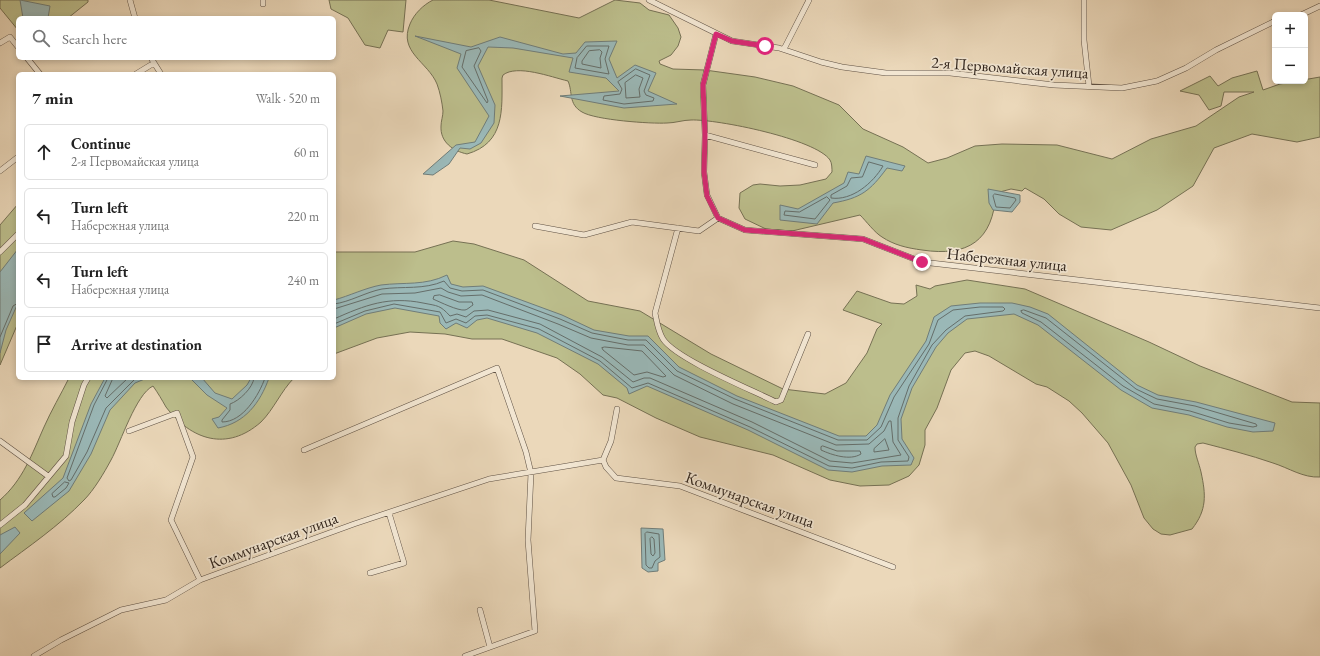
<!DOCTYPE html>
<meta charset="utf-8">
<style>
:root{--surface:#fff;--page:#f6f6f6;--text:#222;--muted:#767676;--line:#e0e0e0}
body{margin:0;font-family:"EB Garamond",serif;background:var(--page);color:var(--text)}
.controls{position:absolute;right:12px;top:12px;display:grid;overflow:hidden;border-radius:6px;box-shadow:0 2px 6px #0003}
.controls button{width:36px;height:36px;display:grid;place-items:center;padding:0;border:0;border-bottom:1px solid var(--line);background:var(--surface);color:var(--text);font:20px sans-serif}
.stop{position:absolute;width:12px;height:12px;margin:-9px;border:3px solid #db2777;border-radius:50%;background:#fff}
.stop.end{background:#db2777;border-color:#fff;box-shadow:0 1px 4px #0008}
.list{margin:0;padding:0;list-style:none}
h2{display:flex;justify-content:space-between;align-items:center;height:52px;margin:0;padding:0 16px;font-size:17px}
h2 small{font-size:13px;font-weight:400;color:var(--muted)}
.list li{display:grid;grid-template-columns:26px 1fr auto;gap:12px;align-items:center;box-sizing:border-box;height:56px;margin:0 8px 8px;padding:0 8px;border:1px solid var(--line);border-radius:6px}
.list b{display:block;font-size:15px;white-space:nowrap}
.list p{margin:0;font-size:13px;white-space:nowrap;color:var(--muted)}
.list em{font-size:13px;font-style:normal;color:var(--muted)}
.icon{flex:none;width:22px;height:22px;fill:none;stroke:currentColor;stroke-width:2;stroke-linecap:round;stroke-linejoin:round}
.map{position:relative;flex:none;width:1320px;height:656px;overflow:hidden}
.search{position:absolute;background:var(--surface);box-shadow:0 2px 6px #0003;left:16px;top:16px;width:320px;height:44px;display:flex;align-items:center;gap:10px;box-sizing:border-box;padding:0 14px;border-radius:6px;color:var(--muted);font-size:15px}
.panel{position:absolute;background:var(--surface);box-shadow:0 2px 6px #0003;left:16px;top:72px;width:320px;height:308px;border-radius:6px}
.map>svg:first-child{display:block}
.green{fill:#bcbe8c;stroke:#767154}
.water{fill:#9ab8b7;stroke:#707d79}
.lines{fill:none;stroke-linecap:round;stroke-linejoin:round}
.shore{stroke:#656e6a;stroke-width:1}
.street-casing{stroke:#5f5144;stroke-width:6}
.street{stroke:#f2e6d2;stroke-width:5}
.route{stroke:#db2777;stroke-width:5}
.labels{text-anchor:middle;stroke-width:3.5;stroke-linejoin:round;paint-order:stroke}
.street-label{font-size:16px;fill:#30241c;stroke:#f2e6d2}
</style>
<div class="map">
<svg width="1320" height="656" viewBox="0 0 1320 656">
<rect width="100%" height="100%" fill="#ebd8ba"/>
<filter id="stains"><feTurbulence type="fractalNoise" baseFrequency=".005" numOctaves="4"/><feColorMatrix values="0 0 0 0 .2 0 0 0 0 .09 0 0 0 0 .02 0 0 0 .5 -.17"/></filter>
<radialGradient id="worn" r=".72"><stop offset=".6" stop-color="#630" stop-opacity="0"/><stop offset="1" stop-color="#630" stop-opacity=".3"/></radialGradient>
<path class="green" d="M 0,0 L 88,0 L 88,2 L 68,18 L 18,18 L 18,30 L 0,8 Z
M 329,0 L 406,0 L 403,32 L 388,30 L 380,48 L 365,45 L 348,18 L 331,9 Z
M 433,0 L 489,0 L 579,18 L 615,0 L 640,3 L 649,10 L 669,15 L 678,28 L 681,37 L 678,46 L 671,55 L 659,61 L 660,64 L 673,69 L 705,70 L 755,77 L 793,86 L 839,105 L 863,129 L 903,147 L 928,163 L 947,158 L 975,146 L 1002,144 L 1057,145 L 1112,159 L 1151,139 L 1196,126 L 1239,97 L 1254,92 L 1224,92 L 1221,106 L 1209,110 L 1199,95 L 1180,91 L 1210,76 L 1218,86 L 1232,78 L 1257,71 L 1263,90 L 1280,84 L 1320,77 L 1320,137 L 1297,142 L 1252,134 L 1214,148 L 1193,186 L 1157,210 L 1111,230 L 1081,227 L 1059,214 L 1044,199 L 1025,188 L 1022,191 L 1011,189 L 996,193 C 993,241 968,257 922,250 C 907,248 894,245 882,237 C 874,232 867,222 860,215 L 792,231 L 766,229 L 745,219 L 739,208 L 740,193 L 753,185 L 760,184 L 780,186 L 800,185 L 826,179 L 832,172 C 832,169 832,163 830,160 C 816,139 717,119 691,120 C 683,120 675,123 667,123 C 651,124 595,120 582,112 C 568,104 573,92 568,81 C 551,77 517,64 503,75 L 502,78 C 502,110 505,143 467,154 C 453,151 440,142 441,126 C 441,121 443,116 443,111 C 442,102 440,92 437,84 C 428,62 398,52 410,24 C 414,14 423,5 433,0 Z
M 18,204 L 18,323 L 0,365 L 0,225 Z
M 453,241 L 474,244 L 524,260 L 588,301 L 640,311 L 711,354 L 783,389 L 825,394 L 846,383 L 867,353 L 877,329 L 882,324 L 843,310 L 857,291 L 891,303 L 904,304 L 917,296 L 916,285 L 930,289 L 935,286 L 967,280 L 1025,289 L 1149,342 L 1200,366 L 1292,402 L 1320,403 L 1320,477 C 1303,478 1289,468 1273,463 C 1250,455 1226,449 1203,443 L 1197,444 L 1195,447 C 1195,455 1199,463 1201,472 C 1206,495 1207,510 1192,529 L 1170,535 L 1161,534 L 1153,529 L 1144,518 L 1131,485 L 1108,443 L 1082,413 L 1069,401 L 1047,387 L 1036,384 L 989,356 L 975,351 L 965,353 L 951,370 L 937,408 L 925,430 L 925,445 L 919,465 L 909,476 L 889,485 L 860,486 L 830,480 L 773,455 L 700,437 L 656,418 L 617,398 L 603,395 L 580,374 L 557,358 L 502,339 L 472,339 L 445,334 L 410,332 L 377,338 L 334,354 L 334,252 L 415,252 Z
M 69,378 L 294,378 C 281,391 274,409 261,422 C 227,452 191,440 166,407 C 162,400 158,393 153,386 C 136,394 121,442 111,460 C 104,473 94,490 84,500 C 59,526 28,547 0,568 L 0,500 C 23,480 32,454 44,427 C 51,411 61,394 69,378 Z"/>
<path class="water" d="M 20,0 L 50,6 L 48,18 L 23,18 Z
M 415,36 L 471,47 L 500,37 L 563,54 L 576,53 L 585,42 L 617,41 L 609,59 L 617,78 L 635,65 L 656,73 L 648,91 L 677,104 L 624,108 L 560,96 L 619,91 L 606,78 L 569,72 L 573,58 L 513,48 L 488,47 L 478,66 L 495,105 L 494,123 L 481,143 L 470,149 L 460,148 L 449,164 L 433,175 L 423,174 L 456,145 L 475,142 L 489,116 L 457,68 L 461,54 Z
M 866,156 L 905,166 L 902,171 L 887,168 C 870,191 861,198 833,203 L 817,224 L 780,220 L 780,205 L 798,209 L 844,183 L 848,172 L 859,174 Z
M 988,189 L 1020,195 L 1020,202 L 1012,212 L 993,210 L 989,203 Z
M 18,249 L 18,303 L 6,330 L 0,353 L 0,272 Z
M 447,275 L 451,284 L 463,287 L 483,286 L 562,315 L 594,330 L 629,336 L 648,336 L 679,367 L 737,396 L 839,436 L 866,436 L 877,425 L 890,395 L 926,341 L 934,317 L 951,306 L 980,303 L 1012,303 L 1030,307 L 1048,314 L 1137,385 L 1158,395 L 1196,402 L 1275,423 L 1273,431 L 1253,432 L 1227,427 L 1189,415 L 1152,408 L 1121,390 L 1038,325 L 1014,314 L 967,319 L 948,333 L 936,347 L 912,388 L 901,419 L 902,439 L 914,458 L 911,465 L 882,466 L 852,472 L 828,470 L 748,430 L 647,386 L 629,394 L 627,388 L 598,364 L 537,333 L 487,318 L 477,320 L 467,328 L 456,323 L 446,329 L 440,323 L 439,316 L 395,308 L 366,314 L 334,328 L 334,300 C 349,296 365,288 381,285 C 404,282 425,286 447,275 Z
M 105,378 L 147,378 L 135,383 L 110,410 L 91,454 L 69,491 L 32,521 L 24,513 L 63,478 L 91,404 Z
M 190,378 L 202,378 L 215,393 L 232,399 L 247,385 L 251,378 L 269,378 C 260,403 245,423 218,428 L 212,419 L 219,417 L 227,408 L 207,395 Z
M 15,527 L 20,533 L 0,554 L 0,535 Z
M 641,528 L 663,529 L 665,560 L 658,563 L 658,571 L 648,572 L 642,568 Z"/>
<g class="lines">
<path class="shore" d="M 587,46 L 609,46 L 605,59 L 609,74 L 575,68 L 577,58 Z
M 479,48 L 481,51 L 474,66 L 488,101 L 487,103 L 462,67 L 466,51 Z
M 600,50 L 602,52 L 600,58 L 601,68 L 582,64 L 582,61 L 589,51 Z
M 636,69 L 650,75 L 644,91 L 646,95 L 654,98 L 653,101 L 624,104 L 603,100 L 604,96 L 620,94 L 622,89 L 618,82 Z
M 636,75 L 643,78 L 639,89 L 640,97 L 626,98 L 625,83 Z
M 869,162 L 883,166 C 873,183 852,201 831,198 L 831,195 L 847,186 L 851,178 L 862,177 Z
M 995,194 L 1015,198 L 1016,200 L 1010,208 L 996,207 L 993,196 Z
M 827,197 L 830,200 L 815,219 L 784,215 L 785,211 L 799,212 Z
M 440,295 L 459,302 L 472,302 L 473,305 C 471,306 467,310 465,310 C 458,311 440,302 433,299 L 434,296 Z
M 334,304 C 350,302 366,292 382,289 C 403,286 424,290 444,281 L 450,288 L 462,291 L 483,290 L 560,319 L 592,333 L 628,340 L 646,340 L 677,371 L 735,399 L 838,440 L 867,440 L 881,427 L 894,397 L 929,344 L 938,320 L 953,310 L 980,307 L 1003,307 L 1005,309 L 1003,311 L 965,316 L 946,330 L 932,345 L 909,386 L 898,418 L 898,440 L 909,457 L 908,461 L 881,462 L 852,468 L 829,466 L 750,427 L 648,383 L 632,388 L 600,361 L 539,329 L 487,315 L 475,316 L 466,323 L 456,319 L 446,323 L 440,312 L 394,304 L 365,311 L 334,324
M 334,309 L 382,294 L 415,293 L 441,288 L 448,292 L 461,296 L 482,295 L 558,324 L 591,338 L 628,345 L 644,345 L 674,375 L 733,404 L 836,445 L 869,444 L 884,431 L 889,421 L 891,421 L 893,442 L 901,455 L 852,463 L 830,461 L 752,422 L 650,378 L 644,378 L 633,382 L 602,357 L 540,324 L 488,310 L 474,311 L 466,317 L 457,314 L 450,316 C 440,305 438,306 423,303 C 389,296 365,305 334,319
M 1024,310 L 1046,318 L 1136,389 L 1157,399 L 1195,406 L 1256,424 L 1257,426 L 1253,427 L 1229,423 L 1190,411 L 1154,404 L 1123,386 L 1041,322 L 1022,313 L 1021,311 Z
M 0,337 L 13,306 L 18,303
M 605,347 L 642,351 L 666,376 L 663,377 L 647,372 L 634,375 L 603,350 L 602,348 Z
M 108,378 L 94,405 L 67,478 L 69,481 L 71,480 L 87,452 L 106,408 L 136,378
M 113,378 L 105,396 L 107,398 L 128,378
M 254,378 C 253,388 239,401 230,404 L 230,410 L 222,420 L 222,422 C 243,422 259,395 265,378
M 885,439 L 889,450 L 874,452 L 874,449 Z
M 823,446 L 837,451 L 860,451 L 861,454 C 850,461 832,455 821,450 L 821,447 Z
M 65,482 L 69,483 L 66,488 L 55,497 L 53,497 L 52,494 Z
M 647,532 L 659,534 L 660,557 L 655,561 L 652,568 L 649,568 L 646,565 L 645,534 Z
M 652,537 L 654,539 L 655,553 L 653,556 L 651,554 L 650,539 Z"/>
<defs>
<path id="street" d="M 130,0 L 135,18
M 263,0 L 263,4
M 649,0 L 732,41 L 779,48 L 821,62 L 842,67 L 886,73 L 950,73 L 1054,85 L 1122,88 L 1157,81 L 1186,68 L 1216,50 L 1275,21
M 1084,0 L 1084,40 L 1089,86
M 1301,15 L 1320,6
M 716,34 L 703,85 L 705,135 L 704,172 L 707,195 L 718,218 L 745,230 L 863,239 L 922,262 L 1320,308
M 0,43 L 10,37 L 18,47
M 784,49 L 809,0
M 27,58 L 40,74
M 151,58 L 161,74
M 136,74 L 154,63
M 705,135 L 815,165
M 0,171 L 18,157
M 535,226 L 584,235 L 632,222 L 699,231 L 718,218
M 678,228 L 655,313 C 657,323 658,331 663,339 C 676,359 752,390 776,402 L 781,400 L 808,334
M 0,252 L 18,234
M 129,431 L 177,413 L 193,457 L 171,520 L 200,580
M 0,441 L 48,476
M 304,450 L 497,368 L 526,452 L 531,473 L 528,540 L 535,631 L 465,656
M 603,460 L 606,467 L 616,478 L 680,486 L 893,567
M 0,525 L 25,505 L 66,456 L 72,422 L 84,385 L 88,378
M 370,573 L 404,563 L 389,513
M 480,610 L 490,647
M 34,656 L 61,640 L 121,610 L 166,600 L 200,580 L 354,524 L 489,479 L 603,460 L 611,441 L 617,409"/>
</defs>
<use href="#street" class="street-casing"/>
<use href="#street" class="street"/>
</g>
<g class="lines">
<path class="route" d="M 765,46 L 732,41 L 716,34 L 703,85 L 705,135 L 704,172 L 707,196 L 718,218 L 745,230 L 863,239 L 922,262"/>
</g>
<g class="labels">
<g class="street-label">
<text transform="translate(1010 67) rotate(4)" y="6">2-я Первомайская улица</text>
<text transform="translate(1007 259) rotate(6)" y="6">Набережная улица</text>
<text transform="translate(750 499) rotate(20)" y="6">Коммунарская улица</text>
<text transform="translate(273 540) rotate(-20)" y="6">Коммунарская улица</text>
</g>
</g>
<rect width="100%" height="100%" filter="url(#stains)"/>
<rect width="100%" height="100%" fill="url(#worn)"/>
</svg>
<div class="controls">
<button>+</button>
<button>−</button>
</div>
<div class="stop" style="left:765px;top:46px"></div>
<div class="stop end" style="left:922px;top:262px"></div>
<div class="search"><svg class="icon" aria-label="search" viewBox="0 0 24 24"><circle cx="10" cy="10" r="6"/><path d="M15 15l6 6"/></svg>Search here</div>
<section class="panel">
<h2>7 min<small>Walk · 520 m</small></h2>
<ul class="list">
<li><svg class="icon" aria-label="ahead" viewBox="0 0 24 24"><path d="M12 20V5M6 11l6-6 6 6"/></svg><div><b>Continue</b><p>2-я Первомайская улица</p></div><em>60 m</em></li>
<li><svg class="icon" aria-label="left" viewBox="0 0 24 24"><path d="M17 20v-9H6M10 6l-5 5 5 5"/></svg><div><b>Turn left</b><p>Набережная улица</p></div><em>220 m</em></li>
<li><svg class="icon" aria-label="left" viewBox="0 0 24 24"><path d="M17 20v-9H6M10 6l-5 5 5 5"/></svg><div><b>Turn left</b><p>Набережная улица</p></div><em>240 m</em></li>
<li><svg class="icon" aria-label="arrive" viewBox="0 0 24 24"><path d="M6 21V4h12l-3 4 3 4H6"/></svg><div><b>Arrive at destination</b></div></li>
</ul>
</section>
</div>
